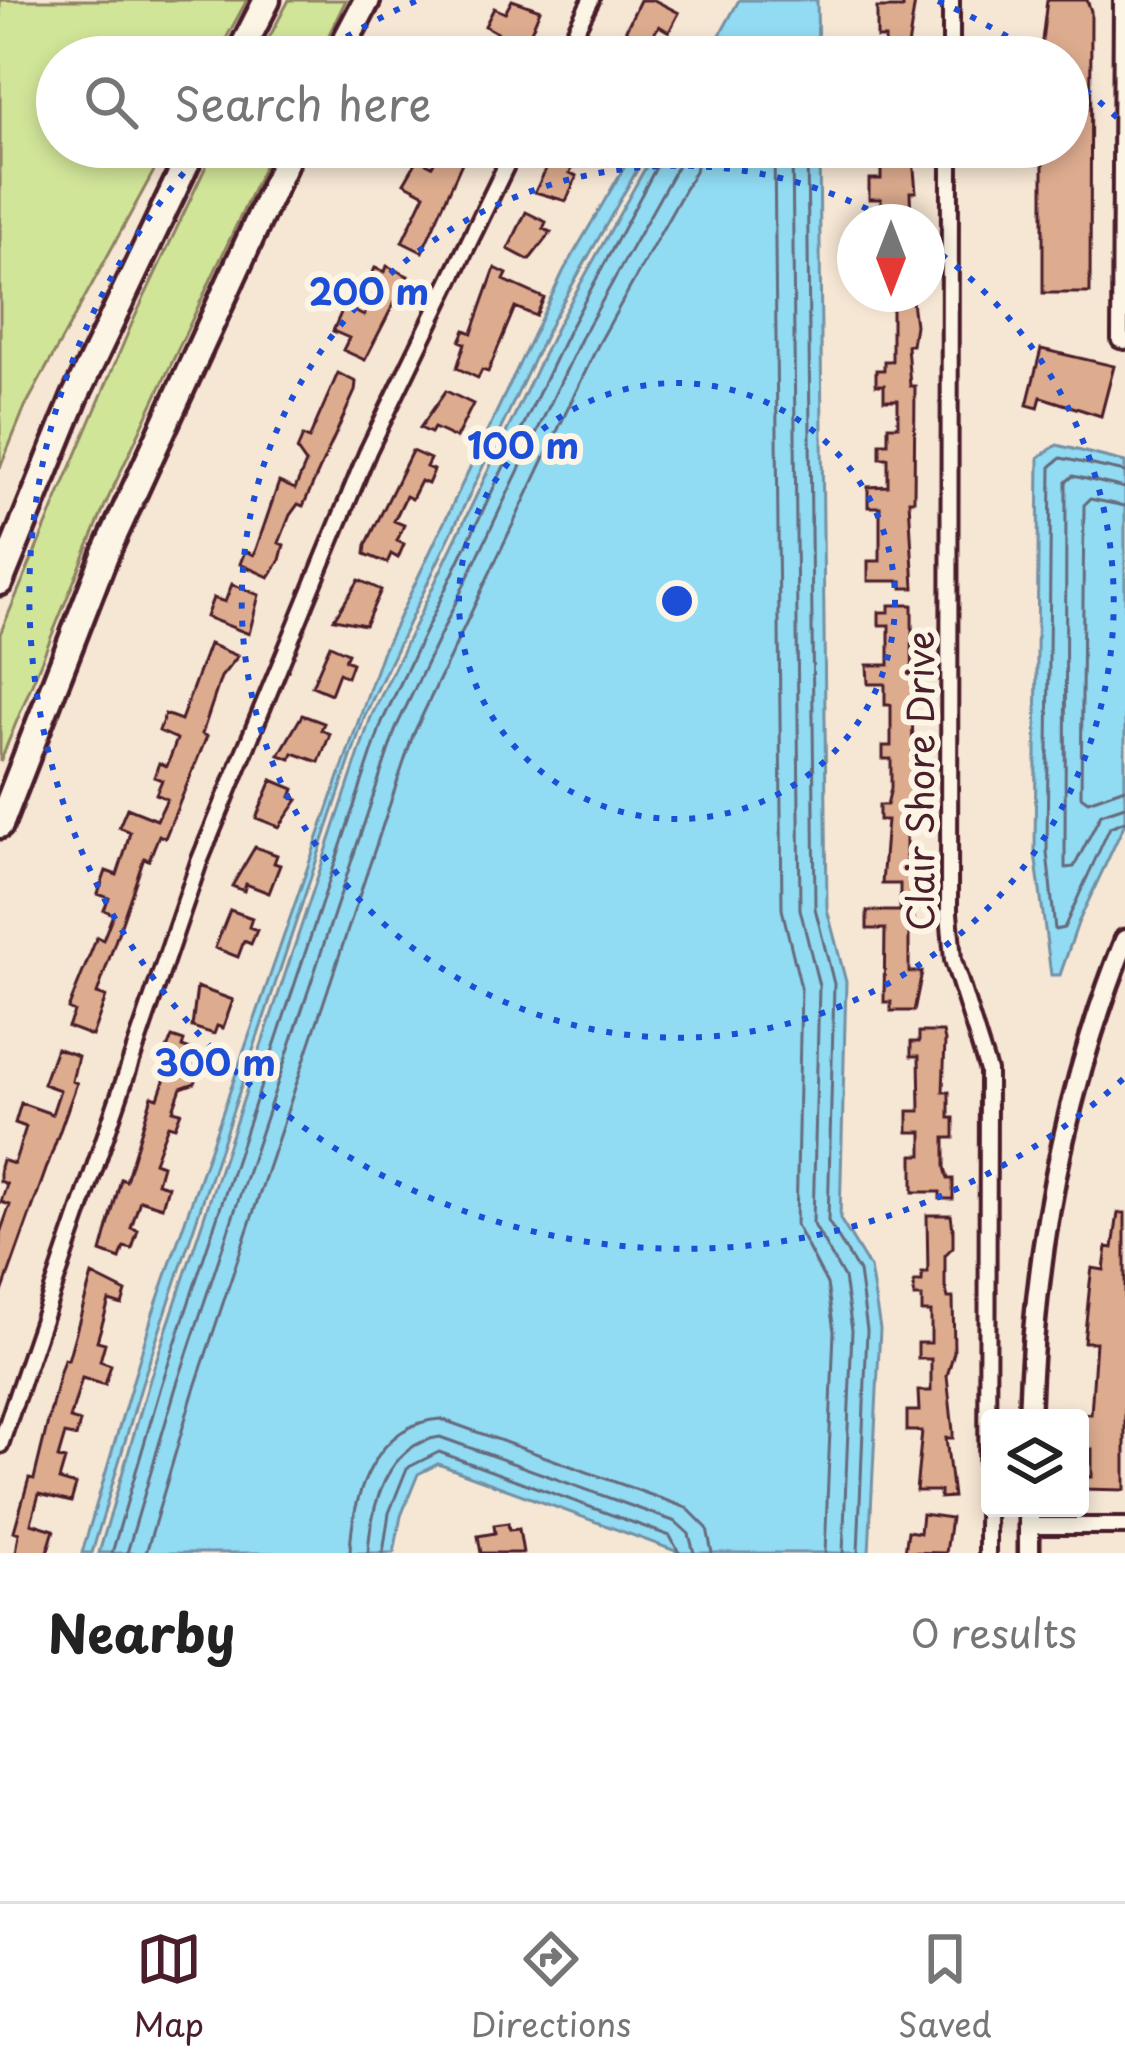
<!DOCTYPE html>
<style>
:root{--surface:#fff;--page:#f2f2f2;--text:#222;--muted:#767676;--line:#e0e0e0;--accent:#4a1f2b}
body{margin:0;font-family:"Playpen Sans",sans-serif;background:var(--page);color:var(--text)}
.controls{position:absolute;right:36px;bottom:36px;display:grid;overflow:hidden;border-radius:12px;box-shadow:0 6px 18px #0003}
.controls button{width:108px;height:108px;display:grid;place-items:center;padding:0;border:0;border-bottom:3px solid var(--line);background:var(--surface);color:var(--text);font:60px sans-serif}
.compass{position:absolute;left:837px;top:204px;width:108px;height:108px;border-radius:50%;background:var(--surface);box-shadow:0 6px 18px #0003;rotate:180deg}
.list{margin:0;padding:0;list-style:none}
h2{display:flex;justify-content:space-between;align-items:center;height:156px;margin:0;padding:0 48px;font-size:51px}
h2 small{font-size:39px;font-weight:400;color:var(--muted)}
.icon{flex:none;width:66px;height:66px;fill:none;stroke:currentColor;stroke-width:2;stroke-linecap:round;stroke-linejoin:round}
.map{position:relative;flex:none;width:1125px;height:1553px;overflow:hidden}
.search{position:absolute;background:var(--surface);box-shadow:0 6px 18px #0003;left:36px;right:36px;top:36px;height:132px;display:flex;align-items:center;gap:30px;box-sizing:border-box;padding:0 42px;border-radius:66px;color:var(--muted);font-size:45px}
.sheet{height:348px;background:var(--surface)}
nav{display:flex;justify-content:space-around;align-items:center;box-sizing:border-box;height:168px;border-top:3px solid var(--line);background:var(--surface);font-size:33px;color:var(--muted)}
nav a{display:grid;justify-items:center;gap:6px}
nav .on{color:var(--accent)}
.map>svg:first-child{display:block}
.green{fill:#d1e599;stroke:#8e8262;stroke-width:3}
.water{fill:#91dbf3;stroke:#7590a3;stroke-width:3}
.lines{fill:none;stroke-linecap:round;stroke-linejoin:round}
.shore{stroke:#666a7b;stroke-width:3}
.building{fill:#ddac8f;stroke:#4a1f2b;stroke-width:3}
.street-casing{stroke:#4a1f2b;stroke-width:22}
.secondary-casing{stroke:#4a1f2b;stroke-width:27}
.highway-casing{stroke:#4a1f2b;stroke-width:33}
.street{stroke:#fcf5e5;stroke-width:14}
.secondary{stroke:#fcf5e5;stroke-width:18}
.highway{stroke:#fcf5e5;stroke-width:24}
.ring{fill:none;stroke:#1d4ed8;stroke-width:6;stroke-dasharray:6 12}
.labels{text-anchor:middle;stroke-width:12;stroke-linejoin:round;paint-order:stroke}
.street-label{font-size:36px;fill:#4a1f2b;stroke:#fcf5e5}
.centre{fill:#1d4ed8;stroke:#fcf5e5;stroke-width:6}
.ring-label{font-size:36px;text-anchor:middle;font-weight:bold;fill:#1d4ed8;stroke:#fcf5e5;stroke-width:12;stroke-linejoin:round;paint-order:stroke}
</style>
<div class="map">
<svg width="1125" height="1553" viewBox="0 0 1125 1553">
<rect width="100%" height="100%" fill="#f6e6d4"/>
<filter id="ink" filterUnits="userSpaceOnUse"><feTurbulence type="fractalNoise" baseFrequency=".00833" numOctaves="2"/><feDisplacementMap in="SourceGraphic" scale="24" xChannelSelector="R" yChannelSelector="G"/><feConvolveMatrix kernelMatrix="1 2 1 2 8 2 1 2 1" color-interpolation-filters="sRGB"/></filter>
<g filter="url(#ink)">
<path class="green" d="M 0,0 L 247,0 L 216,57 L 57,57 L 57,147 L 167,147 L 25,407 L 0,468 Z
M 289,0 L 346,0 L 318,57 L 259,57 Z
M 215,147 L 273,147 L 106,503 L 0,762 L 0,634 L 133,321 Z"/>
<path class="water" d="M 739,0 L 817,0 L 818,57 L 708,57 Z
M 636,147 L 650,147 L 552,321 L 365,715 L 144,1377 L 92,1553 L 82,1553 L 153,1313 L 382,653 L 564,270 Z
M 657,147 L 819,147 L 827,909 L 846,982 L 840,1219 L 870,1268 L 880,1329 L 869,1553 L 681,1553 L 438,1464 L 418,1474 L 401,1516 L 394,1553 L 99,1553 L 150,1379 L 371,717 L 558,324 Z
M 1057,445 L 1125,462 L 1125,823 L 1078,923 L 1060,975 L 1051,975 L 1035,853 L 1039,457 Z"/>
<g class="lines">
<path class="shore" d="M 774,147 L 782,909 L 801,988 L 796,1225 L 827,1284 L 834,1331 L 825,1553
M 792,147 L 800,909 L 819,986 L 813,1223 L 844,1278 L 852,1330 L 843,1553
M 807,147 L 815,908 L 834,984 L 828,1221 L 859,1272 L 867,1330 L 858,1553
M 1125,472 L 1061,458 L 1051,466 L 1047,852 L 1055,930 L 1064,928 L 1110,827 L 1125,821
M 1125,488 L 1073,476 L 1066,482 L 1065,868 L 1074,867 L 1101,814 L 1125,806
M 1125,506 L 1090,499 L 1084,505 L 1081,796 L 1088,801 L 1125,788
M 112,1553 L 162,1383 L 382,722 L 569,330 L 667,147
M 127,1553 L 176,1387 L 396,728 L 582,337 L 679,163 L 682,147
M 146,1553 L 193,1393 L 413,735 L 598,345 L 695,171 L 700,147
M 350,1553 C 352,1497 375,1423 441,1419 L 687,1508 L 707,1528 L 712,1553
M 368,1553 C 371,1507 386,1444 440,1437 L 676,1522 L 689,1534 L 694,1553
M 383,1553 L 389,1513 L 407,1468 L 439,1452 L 670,1536 L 679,1553"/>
</g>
<path class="building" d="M 512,0 L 540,10 L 522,53 L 511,48 L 514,42 L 485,26 L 494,8 L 505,13 Z
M 640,0 L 654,0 L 679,13 L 669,32 L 659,26 L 639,57 L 613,57 Z
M 1047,0 L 1087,0 L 1091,11 L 1090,293 L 1043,293 L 1043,147 L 1068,147 L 1068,57 L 1040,57 Z
M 903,2 L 915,2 L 908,47 L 885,47 L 885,38 L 877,38 L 877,8 L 903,8 Z
M 442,147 L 469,147 L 422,252 L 402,242 L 425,194 L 404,183 L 418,159 L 432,166 Z
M 881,147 L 912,147 L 916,192 L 910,192 L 911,218 L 881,219 L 881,199 L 869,199 L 869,179 L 881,179 Z
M 552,156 L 573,166 L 570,173 L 577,176 L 566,201 L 535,192 Z
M 526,212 L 546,222 L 543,229 L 551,232 L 529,260 L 508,249 Z
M 387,266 L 408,276 L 365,360 L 343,350 L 349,338 L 333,331 L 344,306 L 364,316 L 373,296 L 364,292 L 375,268 L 385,272 Z
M 495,268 L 507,274 L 504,280 L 544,298 L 536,316 L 515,307 L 488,372 L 482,370 L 478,378 L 457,368 L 465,343 L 460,341 L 465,330 L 472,333 Z
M 892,301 L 912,301 L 915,325 L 912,345 L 907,345 L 910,386 L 915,386 L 914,500 L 909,500 L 914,588 L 902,588 L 902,581 L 868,581 L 868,561 L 880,561 L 880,507 L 868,507 L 868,487 L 888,486 L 888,458 L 880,458 L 880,443 L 888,443 L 888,426 L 898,426 L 898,400 L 884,400 L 884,385 L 876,385 L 876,370 L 884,370 L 884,361 L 892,361 Z
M 1041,349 L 1114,366 L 1101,416 L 1041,397 L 1038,408 L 1027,405 Z
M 338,373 L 356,382 L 355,391 L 303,506 L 298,504 L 290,515 L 279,543 L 284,545 L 280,560 L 269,577 L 240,564 L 245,551 L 254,555 L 279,482 L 295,489 L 306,463 L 297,450 L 303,436 L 309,439 Z
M 446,391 L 473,404 L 456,438 L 434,428 L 431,433 L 420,428 Z
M 412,451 L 430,459 L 426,467 L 434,470 L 428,484 L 421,481 L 412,499 L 406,496 L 394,521 L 404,525 L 397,541 L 404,544 L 398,558 L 391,554 L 387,563 L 365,554 L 366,545 Z
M 359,580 L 381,590 L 365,625 L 334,619 Z
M 232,584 L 259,595 L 249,634 L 206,617 L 213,598 L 225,602 Z
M 889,605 L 912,605 L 913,820 L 906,829 L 906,860 L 908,871 L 914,871 L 914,924 L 909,924 L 909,972 L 922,972 L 914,1011 L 891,1011 L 891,1002 L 884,1002 L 885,929 L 867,929 L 867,911 L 900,911 L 900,884 L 882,884 L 887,820 L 879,820 L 879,805 L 887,805 L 891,788 L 891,759 L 883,759 L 883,746 L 891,746 L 891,705 L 885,705 L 885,684 L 868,684 L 867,665 L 889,665 L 889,625 L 879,625 L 879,612 L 889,612 Z
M 209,644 L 238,656 L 221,677 L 202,734 L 207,736 L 165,838 L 159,835 L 149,860 L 144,858 L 97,994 L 106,997 L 92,1036 L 68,1027 L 74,1012 L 68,1009 L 97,937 L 103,940 L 113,914 L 104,910 L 109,898 L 98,894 L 106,871 L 117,875 L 125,851 L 130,832 L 119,827 L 127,808 L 157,820 L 167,799 L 156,794 L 162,780 L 154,777 L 159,763 L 167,766 L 177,739 L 159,731 L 165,714 L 181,720 Z
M 330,645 L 348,653 L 345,660 L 352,663 L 347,677 L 339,673 L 331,694 L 312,686 Z
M 302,715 L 324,723 L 321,730 L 330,734 L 319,762 L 293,753 L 291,759 L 279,755 Z
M 272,780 L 294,789 L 291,797 L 298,800 L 279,827 L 256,818 Z
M 255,847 L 277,855 L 274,863 L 280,865 L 269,893 L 246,884 L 244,891 L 232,886 Z
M 230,910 L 252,918 L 249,927 L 257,930 L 251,944 L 244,941 L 238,957 L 215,948 Z
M 197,987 L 233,1000 L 223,1028 L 217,1026 L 214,1034 L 192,1027 Z
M 919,1032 L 943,1032 L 945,1041 L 943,1092 L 949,1092 L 949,1118 L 954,1118 L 954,1138 L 945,1138 L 945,1167 L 948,1179 L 953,1179 L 953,1199 L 940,1199 L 940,1192 L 913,1192 L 913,1155 L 922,1155 L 922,1132 L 908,1132 L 908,1111 L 920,1111 L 919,1056 L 911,1056 L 911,1042 L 919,1042 Z
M 172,1037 L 184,1041 L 182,1047 L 205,1055 L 195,1083 L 181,1088 L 173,1110 L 181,1112 L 175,1127 L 168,1125 L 154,1162 L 162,1165 L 157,1183 L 168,1186 L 162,1207 L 140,1200 L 131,1228 L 138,1230 L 132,1249 L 124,1247 L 120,1259 L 101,1252 L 121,1179 L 126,1181 L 152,1096 L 158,1098 L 168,1069 L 170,1056 L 165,1054 Z
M 56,1048 L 78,1056 L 72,1081 L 77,1083 L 0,1298 L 0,1233 L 10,1205 L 1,1202 L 7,1184 L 0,1181 L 0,1167 L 2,1160 L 14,1164 L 26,1127 L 15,1123 L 21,1103 L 52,1114 L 60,1090 L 43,1084 Z
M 1118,1213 L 1125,1213 L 1125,1490 L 1081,1489 L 1081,1477 L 1092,1477 L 1092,1449 L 1081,1449 L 1082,1413 L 1091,1414 L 1096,1342 L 1084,1342 L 1090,1283 L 1092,1268 L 1104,1270 L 1107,1247 L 1113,1248 Z
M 927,1215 L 951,1215 L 953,1229 L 953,1247 L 945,1255 L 945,1286 L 948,1298 L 953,1298 L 954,1352 L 947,1376 L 953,1431 L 953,1438 L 946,1438 L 953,1497 L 940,1498 L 940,1491 L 916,1491 L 922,1431 L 907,1431 L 907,1411 L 919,1411 L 918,1391 L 931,1391 L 931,1359 L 918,1359 L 918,1343 L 931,1343 L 931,1312 L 922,1312 L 922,1297 L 914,1297 L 914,1282 L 922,1282 L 922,1273 L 928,1273 Z
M 92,1275 L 126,1292 L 122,1305 L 109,1301 L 97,1341 L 105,1343 L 100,1361 L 111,1365 L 105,1385 L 82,1378 L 70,1419 L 80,1422 L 76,1437 L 65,1434 L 58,1458 L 65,1460 L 59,1480 L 76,1485 L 71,1502 L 39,1494 L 31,1523 L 54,1530 L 47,1553 L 16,1553 L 19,1533 L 14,1531 L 29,1478 L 34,1479 L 60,1372 L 64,1359 L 68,1360 Z
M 922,1514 L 951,1518 L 946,1553 L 905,1552 L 908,1531 L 920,1533 Z
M 508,1523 L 509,1530 L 519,1529 L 523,1553 L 481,1553 L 478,1536 L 495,1533 L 494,1525 Z"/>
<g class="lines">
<defs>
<path id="street" d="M 1122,0 L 1120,340 L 1125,341
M 562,57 L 591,0
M 951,57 L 951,0
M 950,147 L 949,913 L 953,960 L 988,1071 L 987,1553
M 0,1445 L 199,862 L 368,451 L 515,147
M 1029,1526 L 1125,1526"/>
<path id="secondary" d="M 1029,1418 C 1034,1254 1064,1093 1125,940
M 1029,1508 L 1029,1553"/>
<path id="highway" d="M 238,57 L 267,0
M 337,57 L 367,0
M 0,582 L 75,397 L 194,147
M 0,825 L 105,555 L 292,147"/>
</defs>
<use href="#street" class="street-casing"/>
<use href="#secondary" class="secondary-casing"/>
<use href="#highway" class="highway-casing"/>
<use href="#street" class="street"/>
<use href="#secondary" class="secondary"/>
<use href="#highway" class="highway"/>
</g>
</g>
<g class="ring">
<circle cx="677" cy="601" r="218"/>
<path d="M927 244A436 436 0 1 1 892 222"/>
<path d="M1123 1079A654 654 0 0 1 203 151M316 56A654 654 0 0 1 416 1M938 1A654 654 0 0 1 1038 56M1071 79A654 654 0 0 1 1123 123"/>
</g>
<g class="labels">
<g class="street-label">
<text transform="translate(921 781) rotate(-90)" y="13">Clair Shore Drive</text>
</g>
</g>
<circle cx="677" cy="601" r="18" class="centre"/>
<g class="ring-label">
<text x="369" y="305">200 m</text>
<text x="523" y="459">100 m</text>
<text x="215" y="1076">300 m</text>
</g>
</svg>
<div class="controls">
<button><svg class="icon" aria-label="layers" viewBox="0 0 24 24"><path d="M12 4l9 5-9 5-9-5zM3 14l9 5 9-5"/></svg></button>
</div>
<svg class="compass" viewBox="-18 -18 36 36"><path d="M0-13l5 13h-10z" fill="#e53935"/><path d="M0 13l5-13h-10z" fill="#767676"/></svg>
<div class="search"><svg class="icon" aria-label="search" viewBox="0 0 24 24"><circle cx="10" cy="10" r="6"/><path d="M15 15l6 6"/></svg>Search here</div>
</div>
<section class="sheet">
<h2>Nearby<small>0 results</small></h2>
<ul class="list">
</ul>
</section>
<nav>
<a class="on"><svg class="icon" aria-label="map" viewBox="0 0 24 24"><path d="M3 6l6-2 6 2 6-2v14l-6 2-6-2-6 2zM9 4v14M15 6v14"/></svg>Map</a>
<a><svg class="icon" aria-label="directions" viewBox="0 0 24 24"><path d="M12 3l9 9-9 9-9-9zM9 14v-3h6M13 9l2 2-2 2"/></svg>Directions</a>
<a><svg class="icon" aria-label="saved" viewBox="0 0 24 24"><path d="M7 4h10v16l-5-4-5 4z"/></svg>Saved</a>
</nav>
